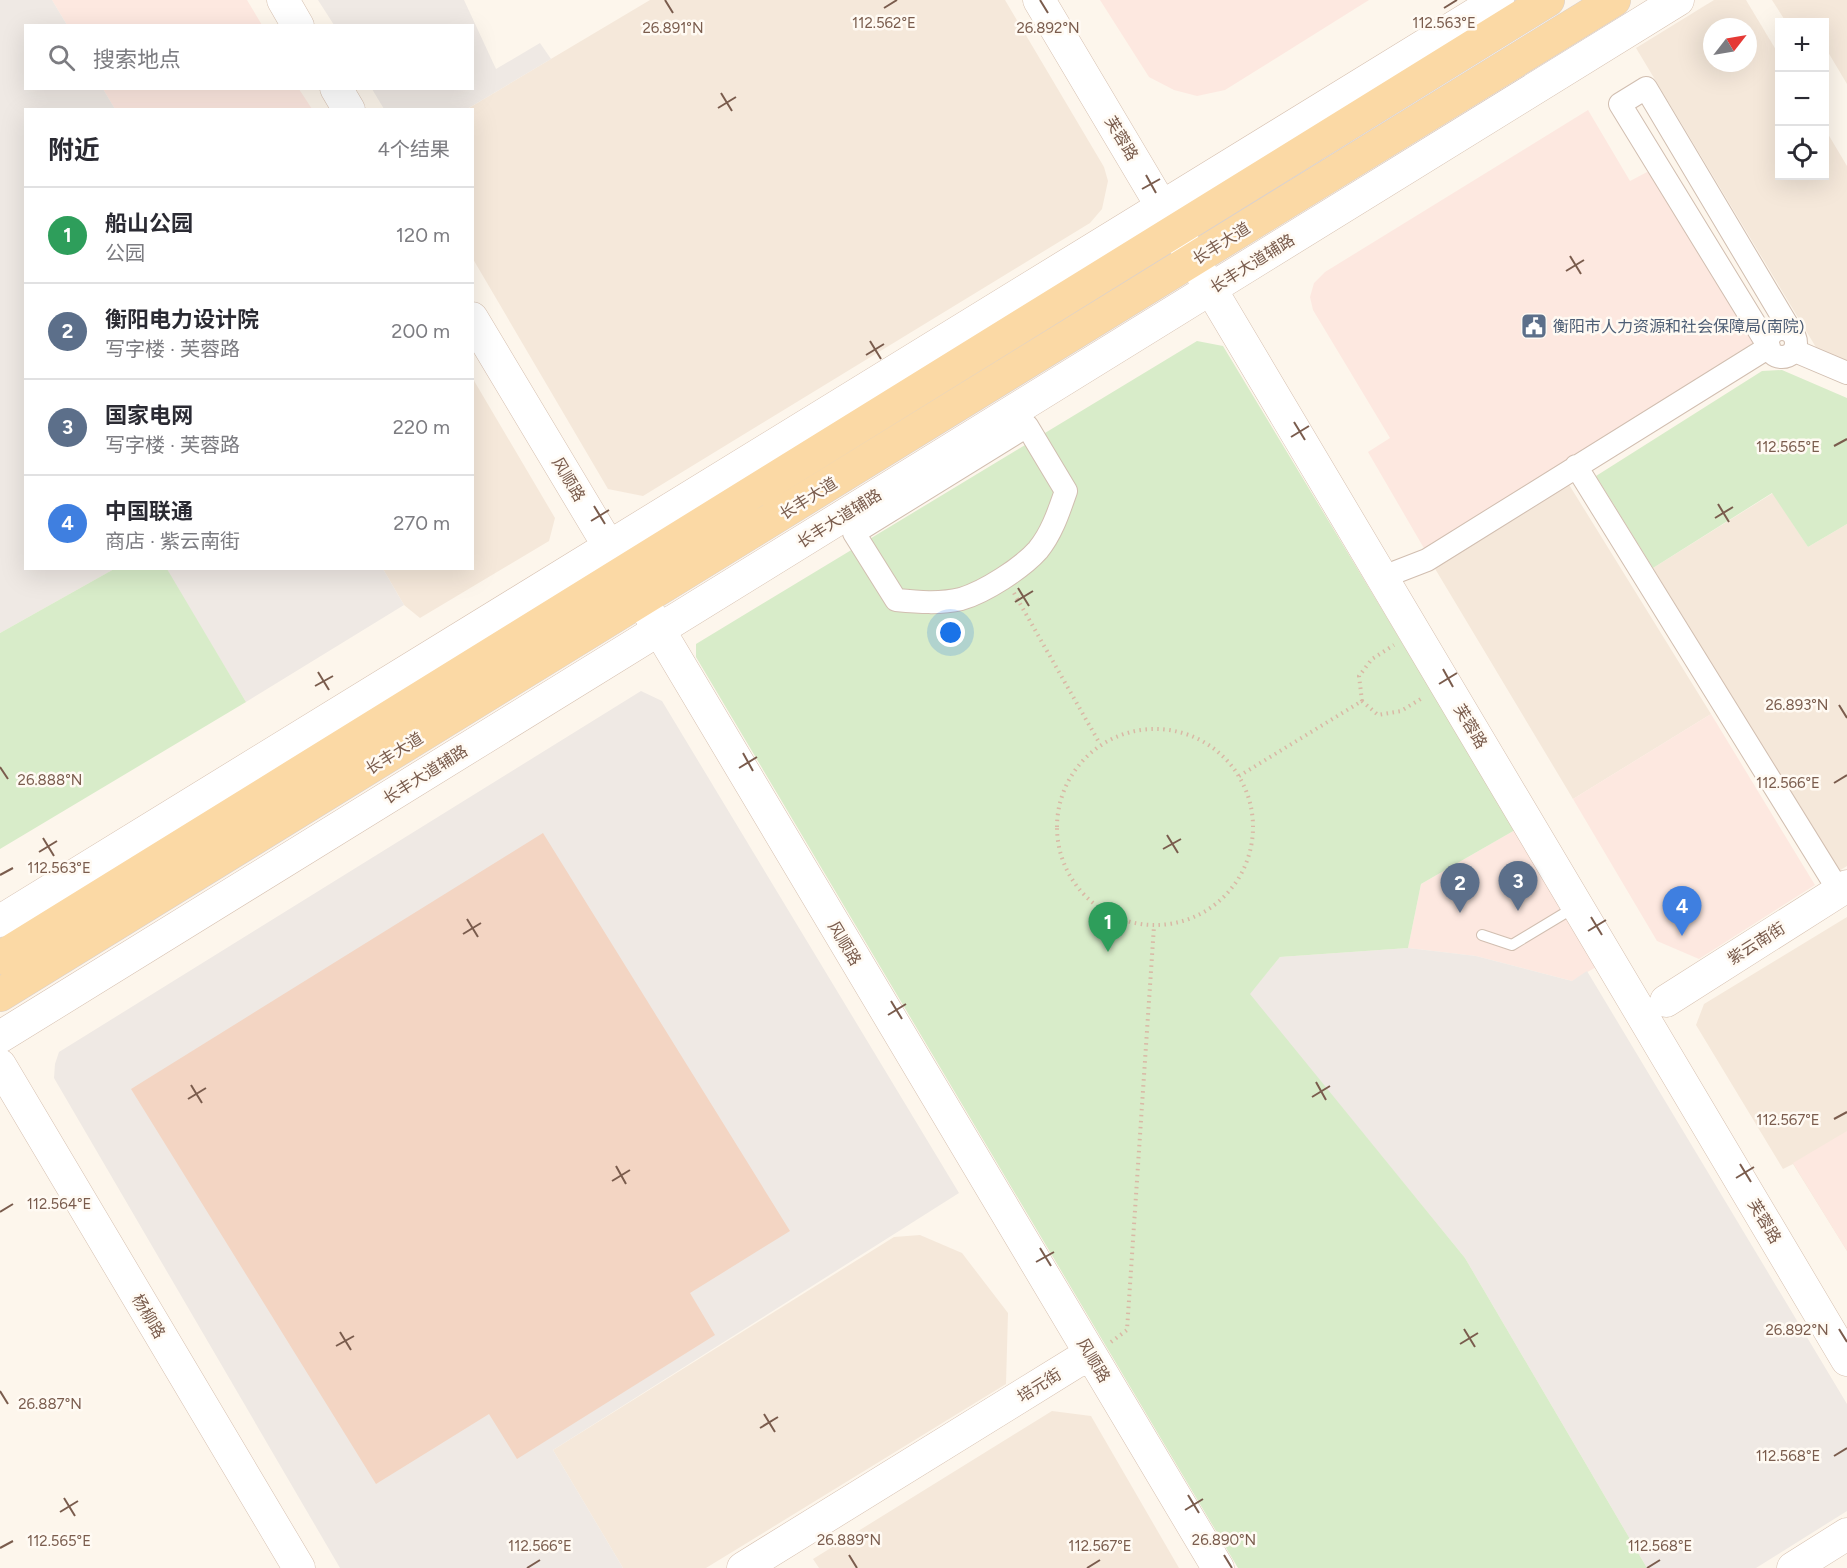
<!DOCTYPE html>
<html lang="zh">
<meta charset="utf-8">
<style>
:root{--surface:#fff;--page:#f7f7f7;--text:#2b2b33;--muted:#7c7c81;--line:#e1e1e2;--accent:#e76f51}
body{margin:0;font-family:Figtree,"Noto Sans SC",sans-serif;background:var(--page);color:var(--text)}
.controls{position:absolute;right:18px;top:18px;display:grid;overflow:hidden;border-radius:0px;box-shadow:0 6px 24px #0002}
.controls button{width:54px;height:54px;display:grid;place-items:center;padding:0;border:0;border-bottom:2px solid var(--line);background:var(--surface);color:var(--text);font:30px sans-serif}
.compass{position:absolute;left:1703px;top:18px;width:54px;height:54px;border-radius:50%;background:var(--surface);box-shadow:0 6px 24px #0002;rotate:59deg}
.you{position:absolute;left:951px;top:633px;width:21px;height:21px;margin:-15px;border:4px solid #fff;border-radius:50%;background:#1a73e8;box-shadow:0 0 0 9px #1a73e833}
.badge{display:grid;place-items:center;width:39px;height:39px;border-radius:50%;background:var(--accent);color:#fff;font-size:20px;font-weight:700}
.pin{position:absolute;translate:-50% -50px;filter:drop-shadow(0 2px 3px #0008)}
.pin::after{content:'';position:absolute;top:32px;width:21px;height:18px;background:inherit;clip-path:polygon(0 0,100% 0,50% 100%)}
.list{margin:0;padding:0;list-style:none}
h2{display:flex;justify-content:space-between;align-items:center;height:78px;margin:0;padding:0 24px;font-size:26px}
h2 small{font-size:20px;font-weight:400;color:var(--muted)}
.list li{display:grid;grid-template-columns:39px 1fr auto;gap:18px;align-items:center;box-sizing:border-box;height:96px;padding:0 24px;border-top:2px solid var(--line)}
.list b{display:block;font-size:22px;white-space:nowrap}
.list p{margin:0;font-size:20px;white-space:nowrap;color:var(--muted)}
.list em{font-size:20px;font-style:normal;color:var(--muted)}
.icon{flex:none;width:33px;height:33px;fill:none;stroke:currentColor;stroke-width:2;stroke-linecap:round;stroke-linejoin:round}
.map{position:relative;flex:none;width:1847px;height:1568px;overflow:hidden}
.search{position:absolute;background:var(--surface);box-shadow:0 6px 24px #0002;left:24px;top:24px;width:450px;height:66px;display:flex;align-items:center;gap:15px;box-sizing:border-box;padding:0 21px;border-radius:0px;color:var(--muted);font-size:22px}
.panel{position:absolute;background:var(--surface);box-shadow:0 6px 24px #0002;left:24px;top:108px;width:450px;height:462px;border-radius:0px}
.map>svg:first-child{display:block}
.residential{fill:#f5e8da;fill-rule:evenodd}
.commercial{fill:#fde8e0}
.industrial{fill:#efe9e4}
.green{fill:#d8ecc9}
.building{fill:#f3d5c3}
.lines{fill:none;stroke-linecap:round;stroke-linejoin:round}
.lane-casing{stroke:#d1beb0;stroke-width:12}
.street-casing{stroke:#d1beb0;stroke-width:24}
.secondary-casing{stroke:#d6c0b0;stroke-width:33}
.primary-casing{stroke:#dad1cd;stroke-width:34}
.path{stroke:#d9b8a5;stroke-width:4;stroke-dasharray:1.5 4.5;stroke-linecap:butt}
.lane{stroke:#fff;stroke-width:10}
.street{stroke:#fff;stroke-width:22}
.secondary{stroke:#fff;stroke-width:32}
.primary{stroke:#fbd9a5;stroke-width:33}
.ticks{fill:none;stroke:#7a5c4d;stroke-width:2}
.labels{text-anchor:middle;stroke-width:5;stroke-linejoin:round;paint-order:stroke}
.street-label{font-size:16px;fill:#7a5c4d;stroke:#fffaf3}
.service-label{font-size:16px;fill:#4e5e75;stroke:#fffaf3;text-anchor:start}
.ticks-label{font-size:15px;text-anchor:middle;fill:#7a5c4d;stroke:#fffaf3;stroke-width:5;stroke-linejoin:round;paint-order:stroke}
</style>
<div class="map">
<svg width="1847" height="1568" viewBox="0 0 1847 1568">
<rect width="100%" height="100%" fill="#fdf6ec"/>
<path class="residential" d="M 650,0 L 1005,0 L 1104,167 L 1108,181 L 1102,209 L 1090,223 L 643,496 L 608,489 L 473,259 L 472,110 L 467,109 Z
M 1714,0 L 1746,0 L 1779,55 L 1780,176 L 1824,176 L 1825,129 L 1847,166 L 1847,361 L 1817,349 L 1636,48 ZM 1712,27 L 1748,27 L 1748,63 L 1712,63 Z
M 1772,0 L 1847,0 L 1847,84 L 1825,47 L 1824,22 L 1786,22 Z
M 473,379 L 555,518 L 549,541 L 420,618 L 404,605 L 383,569 L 472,568 Z
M 1568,483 L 1711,714 L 1573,799 L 1434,567 Z
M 1773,493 L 1808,547 L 1847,524 L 1847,866 L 1839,871 L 1653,568 Z
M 1847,917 L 1847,1251 L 1793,1164 L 1783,1169 L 1696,1025 L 1704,1004 Z
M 920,1235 L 962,1253 L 1008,1313 L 1006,1384 L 706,1568 L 623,1568 L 553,1450 L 894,1237 Z
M 1052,1411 L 1091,1416 L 1179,1568 L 819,1568 L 813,1559 Z"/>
<path class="commercial" d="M 52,0 L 247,0 L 262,25 L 67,25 Z
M 1100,0 L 1369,0 L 1225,90 L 1197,96 L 1174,90 L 1149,77 Z
M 103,89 L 299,89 L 312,109 L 115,109 Z
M 1588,110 L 1630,181 L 1649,171 L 1754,342 L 1425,550 L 1368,452 L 1390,438 L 1313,310 L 1310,297 L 1314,283 L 1325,272 Z
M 1711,714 L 1815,885 L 1699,959 L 1657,941 L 1573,799 Z
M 1515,830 L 1596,967 L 1572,981 L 1476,956 L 1408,948 L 1421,884 Z
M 1847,1131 L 1847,1251 L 1793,1163 Z"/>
<path class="industrial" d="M 0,0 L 52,0 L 67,25 L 26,26 L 26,88 L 103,89 L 115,109 L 26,110 L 26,568 L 114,569 L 0,633 Z
M 318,0 L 464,0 L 496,69 L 540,43 L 551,59 L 467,109 L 384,109 L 372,89 L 472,88 L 472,26 L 334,25 Z
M 166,569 L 383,569 L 404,605 L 246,702 Z
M 641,691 L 662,701 L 959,1193 L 553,1450 L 623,1568 L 340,1568 L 54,1078 L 55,1064 L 59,1052 Z
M 1408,948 L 1476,956 L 1572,981 L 1587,971 L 1847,1404 L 1847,1511 L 1756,1568 L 1647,1568 L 1465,1258 L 1249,994 L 1280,957 Z"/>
<path class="green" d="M 1197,341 L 1223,346 L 1515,830 L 1421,884 L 1408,948 L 1280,957 L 1250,994 L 1465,1258 L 1647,1568 L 1238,1568 L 696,657 L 696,644 Z
M 1782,370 L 1847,398 L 1847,524 L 1808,547 L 1772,493 L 1653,568 L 1596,476 L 1762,371 Z
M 114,569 L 167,569 L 246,702 L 0,849 L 0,633 Z"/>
<path class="building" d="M 543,833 L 790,1231 L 690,1293 L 715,1335 L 517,1459 L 489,1414 L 376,1484 L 131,1089 Z"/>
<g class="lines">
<defs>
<path id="lane" d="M 1482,935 L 1512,945 L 1575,907"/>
<path id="street" d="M1768 343a14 14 0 1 1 28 0a14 14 0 1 1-28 0Z
M 1795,351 L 1847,373
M 1027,426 L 1066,491 C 1059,511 1052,533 1038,550 C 1022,568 985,592 961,599 C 940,604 918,602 896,600 L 854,533 Z
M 1576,466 L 1839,891
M 1396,572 L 1427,560 L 1769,347 L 1620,104 L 1646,88 L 1792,333"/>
<path id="secondary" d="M 283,0 L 298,26
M 1039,0 L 1847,1360
M 336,88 L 349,110
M 472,318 L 620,565
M 649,613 L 1218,1568
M 0,921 L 1498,0
M 1666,1001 L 1847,886
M 0,1037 L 1678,0
M 0,1065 L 299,1568
M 743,1568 L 1076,1362 L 1092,1357
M 1793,1568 L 1847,1534"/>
<path id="primary" d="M 0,958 L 1548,0
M 0,995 L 1614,0"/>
</defs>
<use href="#lane" class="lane-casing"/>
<use href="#street" class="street-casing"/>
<use href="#secondary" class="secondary-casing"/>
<use href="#primary" class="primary-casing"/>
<path class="path" d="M 1014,593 L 1100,744
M 1362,701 L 1359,676 L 1372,659 L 1394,645
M1057 827a98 98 0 1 1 196 0a98 98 0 1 1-196 0Z
M 1239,776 L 1362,701 L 1378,715 L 1401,711 L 1424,697
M 1111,1342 L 1127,1330 L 1154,926"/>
<use href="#lane" class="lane"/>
<use href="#street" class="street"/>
<use href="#secondary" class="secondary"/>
<use href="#primary" class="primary"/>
</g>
<path class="ticks" d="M 665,0 L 673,13M 1040,0 L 1048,13M 884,8 L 897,0M 1444,8 L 1457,0M 721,93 L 732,111M 718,108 L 736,97M 1146,175 L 1156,193M 1142,189 L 1160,179M 1570,256 L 1581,274M 1566,271 L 1584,260M 870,341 L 881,359M 866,355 L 884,344M 1294,422 L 1305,440M 1291,437 L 1309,426M 1834,446 L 1847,439M 1718,504 L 1729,522M 594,506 L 605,524M 1715,518 L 1733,507M 591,521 L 609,510M 1018,588 L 1029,606M 1015,602 L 1033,591M 1443,669 L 1453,687M 318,672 L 329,690M 1439,684 L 1457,673M 315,686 L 333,676M 1839,705 L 1847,718M 743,753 L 753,771M 0,767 L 8,779M 739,768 L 757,757M 1834,783 L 1847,775M 1167,835 L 1178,853M 43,838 L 54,856M 1163,849 L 1181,839M 39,852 L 57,841M 0,875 L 13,868M 1591,917 L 1602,935M 467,919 L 478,937M 1588,931 L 1606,920M 463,934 L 481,923M 891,1001 L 902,1019M 888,1015 L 906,1004M 1316,1082 L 1326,1100M 191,1085 L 202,1103M 1312,1097 L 1330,1086M 188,1099 L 206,1088M 1834,1119 L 1847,1112M 1740,1164 L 1751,1182M 616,1166 L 626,1184M 1736,1178 L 1754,1167M 612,1181 L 630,1170M 0,1212 L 13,1204M 1040,1248 L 1051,1266M 1036,1262 L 1054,1252M 1464,1329 L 1475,1347M 1839,1329 L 1847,1342M 340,1332 L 351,1350M 1460,1344 L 1478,1333M 336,1346 L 354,1336M 0,1391 L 8,1404M 764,1414 L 775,1432M 760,1428 L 778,1417M 1834,1456 L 1847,1448M 1188,1495 L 1199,1513M 64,1498 L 75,1516M 1185,1510 L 1203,1499M 60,1512 L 78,1501M 0,1548 L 13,1541M 849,1555 L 857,1568M 1224,1555 L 1232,1568M 527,1568 L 540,1560M 1087,1568 L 1100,1560M 1647,1568 L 1660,1560"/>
<defs>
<symbol id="civic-square" viewBox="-11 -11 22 22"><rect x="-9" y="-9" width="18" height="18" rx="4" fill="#5c6f8a" stroke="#fffaf3"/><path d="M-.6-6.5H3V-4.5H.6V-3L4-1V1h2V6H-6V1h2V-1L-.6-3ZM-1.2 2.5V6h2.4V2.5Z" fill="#fff"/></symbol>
</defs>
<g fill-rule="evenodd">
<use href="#civic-square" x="1519" y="311" width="30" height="30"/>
</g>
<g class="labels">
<g class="street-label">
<text transform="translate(1122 138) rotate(59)" y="6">芙蓉路</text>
<text transform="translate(1221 243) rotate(-32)" y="6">长丰大道</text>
<text transform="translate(1252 263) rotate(-32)" y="6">长丰大道辅路</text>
<text transform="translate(569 479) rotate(59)" y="6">风顺路</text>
<text transform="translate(808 498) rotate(-32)" y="6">长丰大道</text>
<text transform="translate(839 518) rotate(-32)" y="6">长丰大道辅路</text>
<text transform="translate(1471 726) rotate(59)" y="6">芙蓉路</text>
<text transform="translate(394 753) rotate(-32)" y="6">长丰大道</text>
<text transform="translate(425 774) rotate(-32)" y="6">长丰大道辅路</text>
<text transform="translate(845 943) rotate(59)" y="6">风顺路</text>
<text transform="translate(1756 943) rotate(-32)" y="6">紫云南街</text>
<text transform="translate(1765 1221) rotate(59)" y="6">芙蓉路</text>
<text transform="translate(149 1316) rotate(59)" y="6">杨柳路</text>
<text transform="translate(1094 1360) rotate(59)" y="6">风顺路</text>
<text transform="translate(1039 1385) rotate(-32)" y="6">培元街</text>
</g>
<g class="service-label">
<text x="1553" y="332">衡阳市人力资源和社会保障局(南院)</text>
</g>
</g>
<g class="ticks-label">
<text x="884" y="28">112.562°E</text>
<text x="1444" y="28">112.563°E</text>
<text x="673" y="33">26.891°N</text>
<text x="1048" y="33">26.892°N</text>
<text x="1788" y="452">112.565°E</text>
<text x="1797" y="710">26.893°N</text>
<text x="50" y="785">26.888°N</text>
<text x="1788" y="788">112.566°E</text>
<text x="59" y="873">112.563°E</text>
<text x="1788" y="1125">112.567°E</text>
<text x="59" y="1209">112.564°E</text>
<text x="1797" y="1335">26.892°N</text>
<text x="50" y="1409">26.887°N</text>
<text x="1788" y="1461">112.568°E</text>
<text x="849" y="1545">26.889°N</text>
<text x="1224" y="1545">26.890°N</text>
<text x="59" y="1546">112.565°E</text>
<text x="540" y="1551">112.566°E</text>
<text x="1100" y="1551">112.567°E</text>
<text x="1660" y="1551">112.568°E</text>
</g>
</svg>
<div class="controls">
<button>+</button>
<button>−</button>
<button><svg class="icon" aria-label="locate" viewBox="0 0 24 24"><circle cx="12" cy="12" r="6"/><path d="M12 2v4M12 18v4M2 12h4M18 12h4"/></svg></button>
</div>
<svg class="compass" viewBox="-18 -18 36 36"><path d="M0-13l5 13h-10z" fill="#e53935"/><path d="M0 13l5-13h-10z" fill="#7c7c81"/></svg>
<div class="you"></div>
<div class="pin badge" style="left:1108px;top:952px;background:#2e9e5b">1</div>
<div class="pin badge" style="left:1460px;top:913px;background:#5c6f8a">2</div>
<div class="pin badge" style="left:1518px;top:911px;background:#5c6f8a">3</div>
<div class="pin badge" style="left:1682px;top:936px;background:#3f7fe0">4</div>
<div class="search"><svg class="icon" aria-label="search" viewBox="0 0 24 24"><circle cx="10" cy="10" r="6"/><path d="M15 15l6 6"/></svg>搜索地点</div>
<section class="panel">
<h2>附近<small>4个结果</small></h2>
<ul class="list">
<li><span class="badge" style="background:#2e9e5b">1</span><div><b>船山公园</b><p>公园</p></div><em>120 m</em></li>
<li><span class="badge" style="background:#5c6f8a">2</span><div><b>衡阳电力设计院</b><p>写字楼 · 芙蓉路</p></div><em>200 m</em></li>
<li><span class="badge" style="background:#5c6f8a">3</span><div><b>国家电网</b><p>写字楼 · 芙蓉路</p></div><em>220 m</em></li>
<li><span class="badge" style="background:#3f7fe0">4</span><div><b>中国联通</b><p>商店 · 紫云南街</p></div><em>270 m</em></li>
</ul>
</section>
</div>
